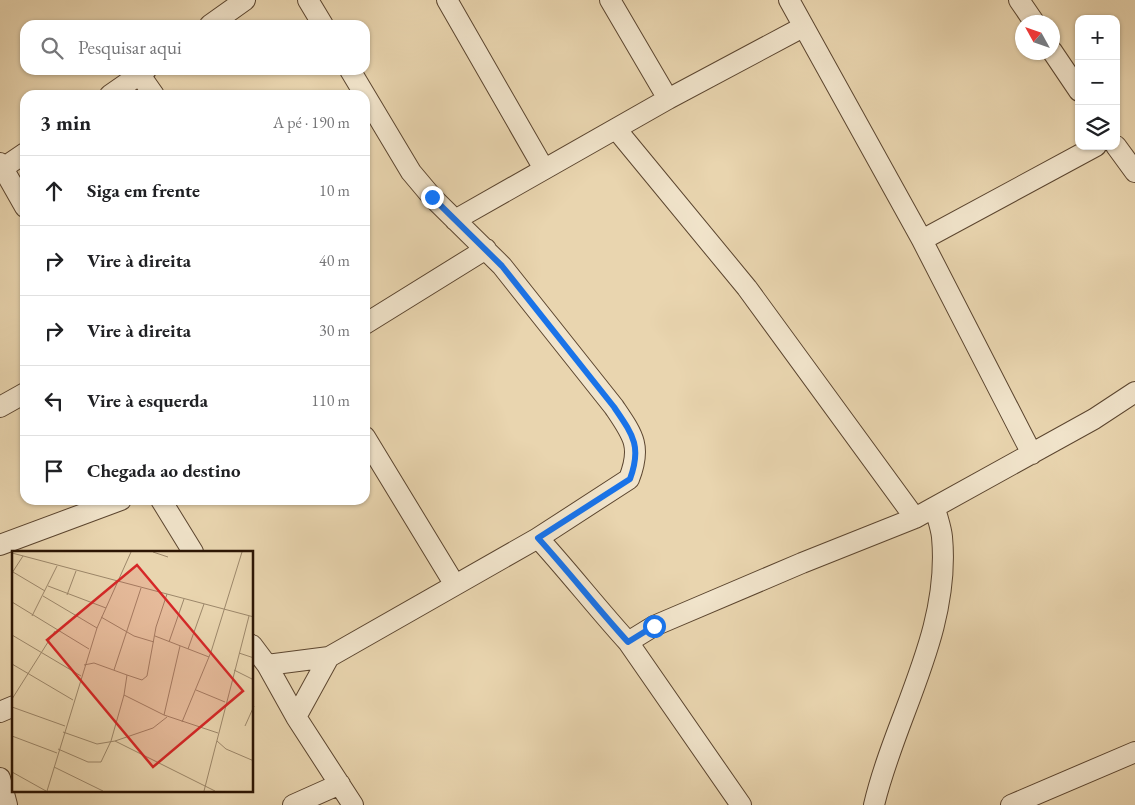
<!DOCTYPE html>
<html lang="pt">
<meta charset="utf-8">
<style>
:root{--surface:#fff;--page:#f2f2f2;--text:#202124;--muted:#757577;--line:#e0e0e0}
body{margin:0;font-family:"EB Garamond",serif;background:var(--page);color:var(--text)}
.controls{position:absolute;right:15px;top:15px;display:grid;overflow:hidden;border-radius:10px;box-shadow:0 1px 4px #0004}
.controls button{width:45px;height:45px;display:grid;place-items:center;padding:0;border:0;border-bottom:1px solid var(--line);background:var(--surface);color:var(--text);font:25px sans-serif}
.compass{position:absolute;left:1015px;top:15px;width:45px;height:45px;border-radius:50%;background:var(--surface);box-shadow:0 1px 4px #0004;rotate:310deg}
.stop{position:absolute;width:15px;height:15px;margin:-11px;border:4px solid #1a73e8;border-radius:50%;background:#fff}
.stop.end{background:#1a73e8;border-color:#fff;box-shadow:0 1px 5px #0008}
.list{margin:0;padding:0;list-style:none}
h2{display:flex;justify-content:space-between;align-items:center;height:65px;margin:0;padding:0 20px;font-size:21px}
h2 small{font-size:16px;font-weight:400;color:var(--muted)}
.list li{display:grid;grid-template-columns:32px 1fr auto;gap:15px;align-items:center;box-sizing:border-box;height:70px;padding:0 20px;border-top:1px solid var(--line)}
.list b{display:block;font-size:19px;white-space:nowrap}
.list em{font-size:16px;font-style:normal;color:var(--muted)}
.icon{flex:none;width:28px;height:28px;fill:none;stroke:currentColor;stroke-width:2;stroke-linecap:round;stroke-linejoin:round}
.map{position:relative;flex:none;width:1135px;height:805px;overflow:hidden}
.search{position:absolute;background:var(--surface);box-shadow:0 1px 4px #0004;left:20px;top:20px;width:350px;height:55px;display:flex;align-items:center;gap:12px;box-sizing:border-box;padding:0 18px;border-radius:15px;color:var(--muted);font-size:19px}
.panel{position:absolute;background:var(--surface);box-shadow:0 1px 4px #0004;left:20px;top:90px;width:350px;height:415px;border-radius:15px}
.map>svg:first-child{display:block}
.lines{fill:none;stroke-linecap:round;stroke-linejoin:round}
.minor-casing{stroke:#5b452f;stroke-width:22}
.minor{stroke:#f1e4cb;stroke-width:20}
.route{stroke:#1a73e8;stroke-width:6}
.inset-road{fill:none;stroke:#9d886b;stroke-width:1}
.view{fill:#d62828;fill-opacity:0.15;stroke:#d62828;stroke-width:2.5}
.inset-edge{fill:none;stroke:#2c1504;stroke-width:2.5}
</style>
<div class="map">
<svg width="1135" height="805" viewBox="0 0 1135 805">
<rect width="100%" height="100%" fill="#e9d5af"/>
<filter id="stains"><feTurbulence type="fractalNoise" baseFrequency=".004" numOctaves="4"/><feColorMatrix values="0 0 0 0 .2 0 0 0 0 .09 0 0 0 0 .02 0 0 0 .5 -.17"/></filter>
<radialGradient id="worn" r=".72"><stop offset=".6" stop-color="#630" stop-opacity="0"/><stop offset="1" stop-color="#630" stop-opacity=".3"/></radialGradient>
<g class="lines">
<defs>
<path id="minor" d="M 308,0 L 323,25
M 447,0 L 544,169
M 610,0 L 668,99
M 789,0 L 922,240 L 1032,454
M 1019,0 L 1034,22
M 210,25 L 245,0
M 1052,51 L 1079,91
M 350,70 L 411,172 L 432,197 L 502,266 L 614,407 C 633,435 642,446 629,479 L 538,538
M 140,75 L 154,95
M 110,95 L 146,70
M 616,129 L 747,288 L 915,518
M 1116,146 L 1135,172
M 0,163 L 25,207
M 0,170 L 25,153
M 455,220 L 668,99 L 803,27
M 922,240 L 1096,146
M 365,324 L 486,249
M 0,407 L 25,393
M 365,437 L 455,585
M 161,500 L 193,552
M 0,545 L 121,500
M 628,642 L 741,805
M 252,645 L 267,665 L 296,717 L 353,805
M 267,665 L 329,657
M 0,712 L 14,706
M 296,717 L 329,657 L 538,538 C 569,572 597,608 628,642 L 654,626 L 802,563 L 915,518 L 1094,419 L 1135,392
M 0,778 L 7,805
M 293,805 L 340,784
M 874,805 C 895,716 951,632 942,537 C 941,527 937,517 935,508
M 1011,805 L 1135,752"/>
</defs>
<use href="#minor" class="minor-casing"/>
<use href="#minor" class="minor"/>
</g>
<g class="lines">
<path class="route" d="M 432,197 L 502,266 L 614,407 C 633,435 642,446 630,479 L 538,538 C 569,572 597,608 628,642 L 654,626"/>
</g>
<g transform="translate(12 551)">
<rect width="241" height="241" fill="#e9d5af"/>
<path class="inset-road" d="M 141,1 L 156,6M 0,2 L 242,66M 1,21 L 33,40M 0,22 L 11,5M 36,35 L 94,57M 55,44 L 64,20M 31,45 L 85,77M 0,51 L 77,98M 20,65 L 45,15M 89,66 L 122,85 L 142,91M 0,84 L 69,125M 143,85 L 197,106M 157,91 L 172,48M 176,98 L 192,53M 227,102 L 242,107M 0,113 L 61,149M 72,114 L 82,112 L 115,124 L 112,144 L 152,164 L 206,182M 102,119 L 129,37M 222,119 L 242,129M 115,124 L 130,129 L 135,125 L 144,76 L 155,43M 184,139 L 213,151M 0,148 L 43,80M 0,156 L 53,175M 152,164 L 168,95M 170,171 L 199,101 L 230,1M 233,175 L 242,155M 51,181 L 85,193 L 103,190 L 203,240M 0,185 L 45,202M 103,190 L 141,177 L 155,166M 205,190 L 214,198 L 242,210M 46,198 L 76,211 L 89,211 L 99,190 L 112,144M 42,216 L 91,240M 0,221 L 34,240M 35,240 L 85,77 L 119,1M 192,240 L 237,65"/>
<path class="view" d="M 125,14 L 231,140 L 141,216 L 35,89 Z"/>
<rect width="241" height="241" class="inset-edge"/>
</g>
<rect width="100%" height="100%" filter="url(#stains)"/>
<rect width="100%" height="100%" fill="url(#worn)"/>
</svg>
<div class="controls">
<button>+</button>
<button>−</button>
<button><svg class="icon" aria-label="layers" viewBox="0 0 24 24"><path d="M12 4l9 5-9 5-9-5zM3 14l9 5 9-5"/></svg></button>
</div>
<svg class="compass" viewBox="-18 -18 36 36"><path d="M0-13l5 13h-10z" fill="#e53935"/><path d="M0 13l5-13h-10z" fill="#757577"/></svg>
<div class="stop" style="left:654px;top:626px"></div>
<div class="stop end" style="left:432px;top:197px"></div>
<div class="search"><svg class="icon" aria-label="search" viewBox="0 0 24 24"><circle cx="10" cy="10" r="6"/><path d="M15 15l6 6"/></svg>Pesquisar aqui</div>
<section class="panel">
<h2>3 min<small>A pé · 190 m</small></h2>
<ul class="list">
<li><svg class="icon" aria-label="ahead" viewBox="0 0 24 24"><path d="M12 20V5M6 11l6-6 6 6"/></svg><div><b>Siga em frente</b></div><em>10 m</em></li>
<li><svg class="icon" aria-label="right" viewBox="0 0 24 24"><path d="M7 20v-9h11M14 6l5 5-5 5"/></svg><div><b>Vire à direita</b></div><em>40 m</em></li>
<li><svg class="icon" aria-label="right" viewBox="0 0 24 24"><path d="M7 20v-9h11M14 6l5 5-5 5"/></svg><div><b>Vire à direita</b></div><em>30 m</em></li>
<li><svg class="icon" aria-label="left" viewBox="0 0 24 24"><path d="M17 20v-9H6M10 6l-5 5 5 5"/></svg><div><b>Vire à esquerda</b></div><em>110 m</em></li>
<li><svg class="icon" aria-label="arrive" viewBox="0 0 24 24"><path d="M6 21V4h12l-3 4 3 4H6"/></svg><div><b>Chegada ao destino</b></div></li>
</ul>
</section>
</div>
